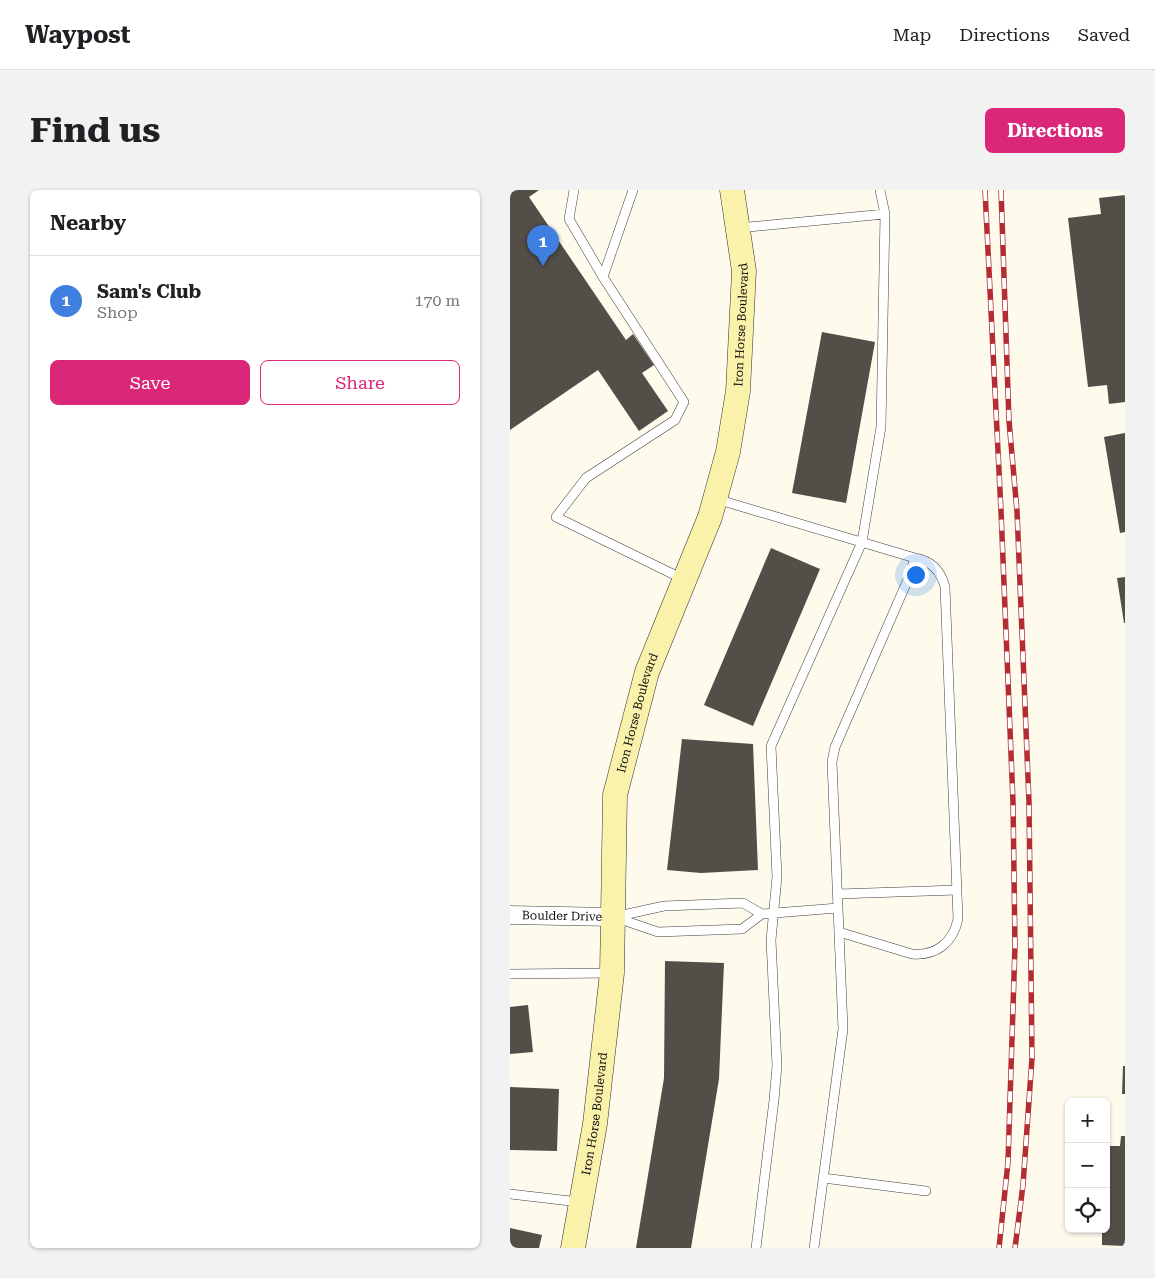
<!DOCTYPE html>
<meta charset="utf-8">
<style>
:root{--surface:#fff;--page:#f2f2f2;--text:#202124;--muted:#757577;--line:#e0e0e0;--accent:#db2777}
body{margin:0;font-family:"Roboto Serif",serif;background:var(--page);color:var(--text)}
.controls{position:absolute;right:15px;bottom:15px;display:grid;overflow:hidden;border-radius:8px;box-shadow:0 1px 4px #0004}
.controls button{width:45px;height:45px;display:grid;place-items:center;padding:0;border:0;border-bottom:1px solid var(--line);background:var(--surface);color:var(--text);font:25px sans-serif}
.you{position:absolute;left:405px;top:384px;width:18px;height:18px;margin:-12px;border:4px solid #fff;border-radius:50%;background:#1a73e8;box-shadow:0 0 0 8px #1a73e833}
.badge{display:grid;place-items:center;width:32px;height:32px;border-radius:50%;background:var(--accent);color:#fff;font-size:16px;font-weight:700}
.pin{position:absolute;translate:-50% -41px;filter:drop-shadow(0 1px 2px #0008)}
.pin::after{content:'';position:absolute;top:26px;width:18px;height:15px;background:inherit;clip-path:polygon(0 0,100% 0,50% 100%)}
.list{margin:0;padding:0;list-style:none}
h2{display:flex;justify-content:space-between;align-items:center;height:65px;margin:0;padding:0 20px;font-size:21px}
h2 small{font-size:16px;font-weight:400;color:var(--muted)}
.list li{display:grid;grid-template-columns:32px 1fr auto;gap:15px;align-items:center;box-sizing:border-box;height:90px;padding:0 20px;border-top:1px solid var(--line)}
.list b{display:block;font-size:19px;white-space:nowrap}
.list p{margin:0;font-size:16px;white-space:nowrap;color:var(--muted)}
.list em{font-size:16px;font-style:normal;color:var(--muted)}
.actions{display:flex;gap:10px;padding:15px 20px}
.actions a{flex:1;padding:11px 0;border:1px solid var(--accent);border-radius:8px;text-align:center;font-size:18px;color:var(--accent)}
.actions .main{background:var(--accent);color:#fff}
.icon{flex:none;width:28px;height:28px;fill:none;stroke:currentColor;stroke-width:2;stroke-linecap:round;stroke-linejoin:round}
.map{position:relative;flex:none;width:615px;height:1058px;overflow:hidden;border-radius:8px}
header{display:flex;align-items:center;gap:30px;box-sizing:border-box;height:70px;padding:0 25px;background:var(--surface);border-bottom:1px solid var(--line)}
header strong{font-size:24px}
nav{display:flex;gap:28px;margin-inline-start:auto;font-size:18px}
.intro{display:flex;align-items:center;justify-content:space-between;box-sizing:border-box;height:120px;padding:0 30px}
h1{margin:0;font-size:35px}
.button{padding:12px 22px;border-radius:8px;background:var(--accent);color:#fff;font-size:18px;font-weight:700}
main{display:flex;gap:30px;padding:0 30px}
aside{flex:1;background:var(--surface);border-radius:8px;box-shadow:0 1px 4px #0004}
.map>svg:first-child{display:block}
.building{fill:#544e49}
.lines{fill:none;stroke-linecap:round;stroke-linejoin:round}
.lane-casing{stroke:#3f3f3f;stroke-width:10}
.street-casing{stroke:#3f3f3f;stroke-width:19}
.secondary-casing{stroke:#2e2e2e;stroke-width:25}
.lane{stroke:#fff;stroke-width:9}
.street{stroke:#fff;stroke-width:18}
.secondary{stroke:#faf2ab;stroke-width:24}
.rail-casing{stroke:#b42c33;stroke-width:5.5}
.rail{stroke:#fff;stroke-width:4;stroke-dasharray:11;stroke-linecap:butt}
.labels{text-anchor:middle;stroke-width:5;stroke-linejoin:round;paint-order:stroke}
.street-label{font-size:12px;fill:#0c0c0c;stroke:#fff}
</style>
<header>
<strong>Waypost</strong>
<nav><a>Map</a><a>Directions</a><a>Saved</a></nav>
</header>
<div class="intro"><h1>Find us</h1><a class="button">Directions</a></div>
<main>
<aside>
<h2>Nearby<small></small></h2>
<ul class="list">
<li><span class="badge" style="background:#3f7fe0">1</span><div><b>Sam's Club</b><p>Shop</p></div><em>170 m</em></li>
</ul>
<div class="actions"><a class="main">Save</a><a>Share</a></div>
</aside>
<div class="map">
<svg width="615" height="1058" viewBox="0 0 615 1058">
<rect width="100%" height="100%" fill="#fefbed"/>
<path class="building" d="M 0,0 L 29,0 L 19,7 L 116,150 L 123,144 L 144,175 L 132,183 L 158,221 L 129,241 L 88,180 L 0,240 Z
M 615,5 L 615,212 L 599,214 L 597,195 L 578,197 L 558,28 L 591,24 L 589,8 Z
M 312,142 L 365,152 L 336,313 L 282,303 Z
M 615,243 L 615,342 L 610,343 L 594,247 Z
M 261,358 L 310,379 L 243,536 L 194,515 Z
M 615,387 L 615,433 L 614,433 L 607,388 Z
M 172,549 L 243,554 L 248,680 L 191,683 L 157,680 Z
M 155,771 L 214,773 L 209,889 L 181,1058 L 126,1058 L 154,888 Z
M 18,815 L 23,862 L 0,864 L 0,817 Z
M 613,876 L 615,876 L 615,904 L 612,904 Z
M 0,897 L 49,899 L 47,961 L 0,960 Z
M 611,946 L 615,946 L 615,1056 L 592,1055 L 592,1039 L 596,1039 L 596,956 L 610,956 Z
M 0,1038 L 32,1045 L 29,1058 L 0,1058 Z"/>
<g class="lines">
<defs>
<path id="lane" d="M 64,0 L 59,29 L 93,87
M 123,0 L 93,87 L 174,212 L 165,230 L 76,288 L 46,327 L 173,389
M 228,38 L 375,24
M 206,309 L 405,368 L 399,387 L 325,557 L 322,572 L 333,839 L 304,1058
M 328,704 L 447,700
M 104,727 L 148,742 L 232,739 L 252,724 L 328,718
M 104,727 L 154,716 L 233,713 L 252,724
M 329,742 L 402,764 C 426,766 443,753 448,729 L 435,397 C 431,381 422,371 405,368
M 0,784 L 102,783
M 313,988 L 416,1001
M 0,1004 L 69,1012
M 246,1058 L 264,910 L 267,876 L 261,750 L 267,687 L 261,556 L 352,352 L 371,237 L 375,24 L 370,0"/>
<g id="street">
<path id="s1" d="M 0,725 L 104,727"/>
</g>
<g id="secondary">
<path id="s2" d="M 63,1058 L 85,934 L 102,783 L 105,605 L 137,482 L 200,327 L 218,262 L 228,201 L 234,81 L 222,0"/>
</g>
</defs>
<use href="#lane" class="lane-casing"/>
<use href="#street" class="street-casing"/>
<use href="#secondary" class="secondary-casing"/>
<use href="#lane" class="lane"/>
<use href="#street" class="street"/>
<use href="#secondary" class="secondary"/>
<defs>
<path id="rail" d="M 475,0 L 491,321 L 503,612 L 505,756 L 498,972 L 489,1058
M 491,0 L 499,231 L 507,321 L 519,612 L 522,868 L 513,995 L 505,1058"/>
</defs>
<use href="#rail" class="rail-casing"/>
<use href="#rail" class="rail"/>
</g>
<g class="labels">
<g class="street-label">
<text dy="4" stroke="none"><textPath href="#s2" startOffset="946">Iron Horse Boulevard</textPath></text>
<text dy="4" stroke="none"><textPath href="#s2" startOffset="541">Iron Horse Boulevard</textPath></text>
<text dy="4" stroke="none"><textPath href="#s1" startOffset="52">Boulder Drive</textPath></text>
<text dy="4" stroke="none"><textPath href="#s2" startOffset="136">Iron Horse Boulevard</textPath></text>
</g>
</g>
</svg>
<div class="controls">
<button>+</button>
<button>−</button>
<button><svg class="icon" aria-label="locate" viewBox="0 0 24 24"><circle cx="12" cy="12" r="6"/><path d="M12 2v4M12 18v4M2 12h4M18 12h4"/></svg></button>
</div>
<div class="you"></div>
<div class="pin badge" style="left:33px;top:76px;background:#3f7fe0">1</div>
</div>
</main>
